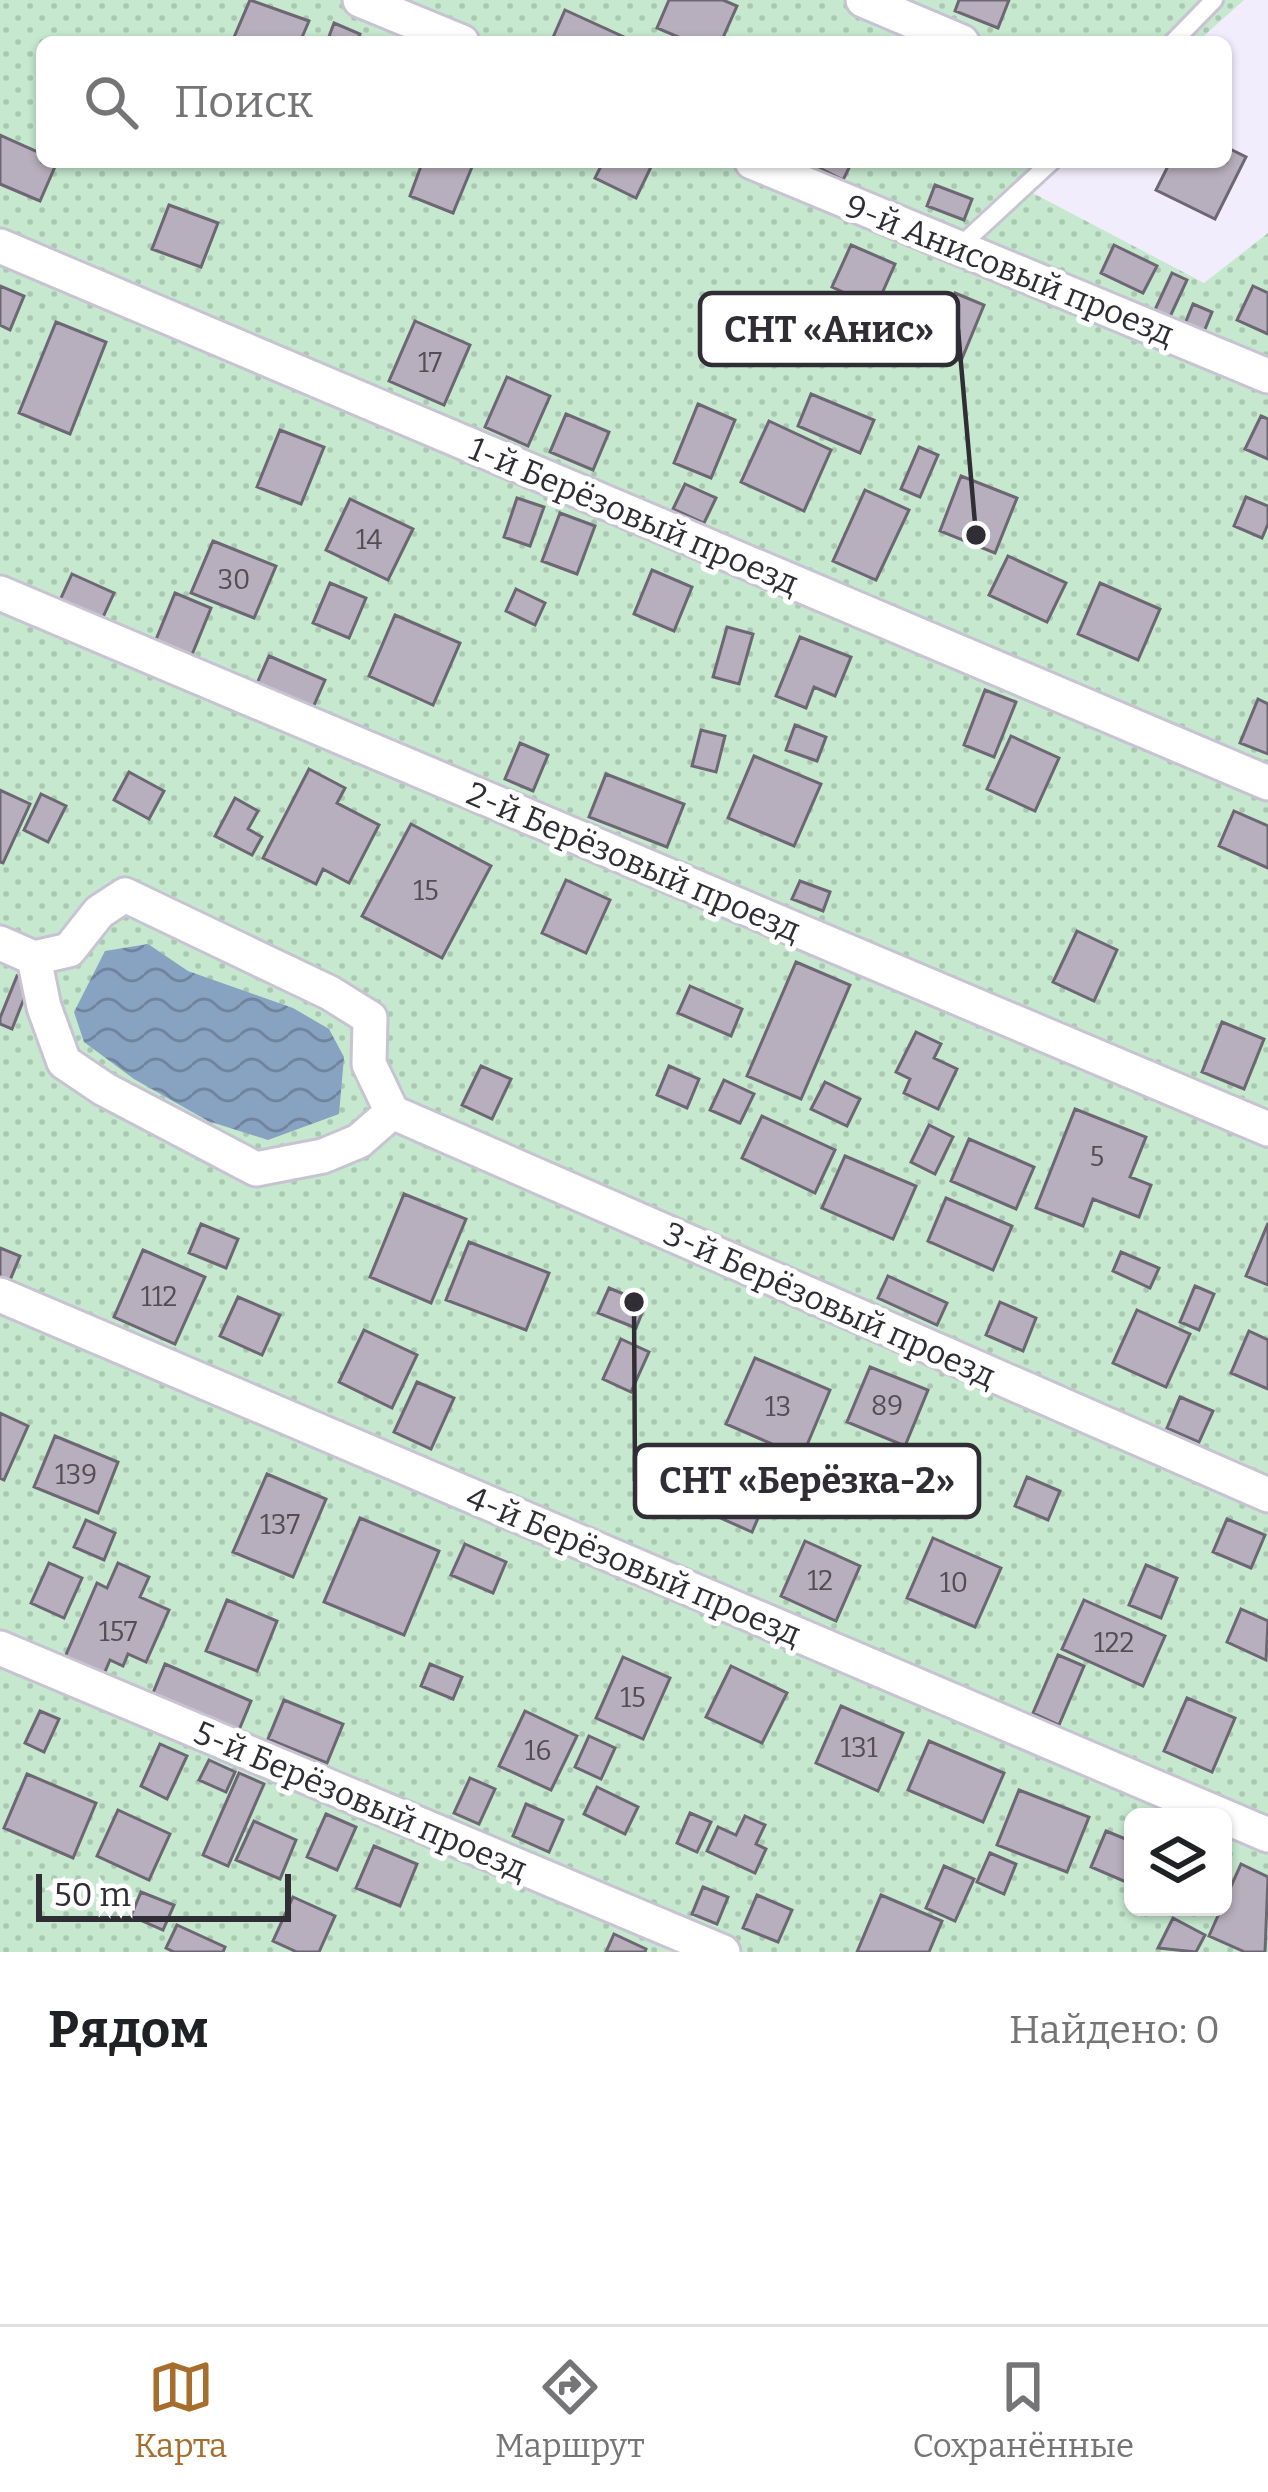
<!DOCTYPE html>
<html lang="ru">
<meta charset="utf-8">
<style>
:root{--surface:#fff;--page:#f6f6f6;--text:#202124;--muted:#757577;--line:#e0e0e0;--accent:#a66d2c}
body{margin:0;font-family:Bitter,serif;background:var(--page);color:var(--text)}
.controls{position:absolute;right:36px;bottom:36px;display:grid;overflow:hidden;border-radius:18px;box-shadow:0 3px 9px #0004}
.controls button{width:108px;height:108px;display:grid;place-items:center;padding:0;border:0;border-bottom:3px solid var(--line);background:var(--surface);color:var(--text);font:60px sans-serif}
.scale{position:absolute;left:36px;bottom:30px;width:255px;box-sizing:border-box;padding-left:12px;border:6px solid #302e34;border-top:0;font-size:33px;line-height:42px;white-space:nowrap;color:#302e34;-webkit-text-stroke:9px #fff;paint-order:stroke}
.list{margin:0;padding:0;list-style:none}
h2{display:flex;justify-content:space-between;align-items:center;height:156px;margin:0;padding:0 48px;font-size:51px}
h2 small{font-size:39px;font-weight:400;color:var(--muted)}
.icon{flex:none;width:66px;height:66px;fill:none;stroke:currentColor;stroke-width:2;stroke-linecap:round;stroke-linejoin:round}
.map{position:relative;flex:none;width:1268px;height:1952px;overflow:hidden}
.search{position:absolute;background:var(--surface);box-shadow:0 3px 9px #0004;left:36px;right:36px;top:36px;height:132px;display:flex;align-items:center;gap:30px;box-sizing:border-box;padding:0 42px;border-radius:18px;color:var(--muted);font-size:45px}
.sheet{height:372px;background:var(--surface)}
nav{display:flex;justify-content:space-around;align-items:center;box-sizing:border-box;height:168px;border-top:3px solid var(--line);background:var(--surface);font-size:33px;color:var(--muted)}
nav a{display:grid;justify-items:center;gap:6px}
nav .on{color:var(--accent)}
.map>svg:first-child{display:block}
.garden{fill:url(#garden-dots);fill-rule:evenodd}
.water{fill:url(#water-waves)}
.building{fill:#b7afbd;stroke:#6d6673;stroke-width:3}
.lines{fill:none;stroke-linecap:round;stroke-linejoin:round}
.service-casing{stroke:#c7c3d2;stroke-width:22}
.minor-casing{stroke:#c7c3d2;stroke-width:39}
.service{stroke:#fff;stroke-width:16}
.minor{stroke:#fff;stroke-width:33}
.labels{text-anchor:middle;stroke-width:10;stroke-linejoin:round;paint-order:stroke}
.number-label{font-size:27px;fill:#524e56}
.street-label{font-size:33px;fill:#302e34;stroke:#fff}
.leader{fill:none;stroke:#302e34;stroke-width:4.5}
.callout-dot{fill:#302e34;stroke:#fff;stroke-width:4.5}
.callout{fill:#fff;stroke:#302e34;stroke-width:4.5}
.callout-label{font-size:36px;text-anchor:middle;font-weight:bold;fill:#302e34}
</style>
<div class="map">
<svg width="1268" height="1952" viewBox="0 0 1268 1952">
<defs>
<pattern id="garden-dots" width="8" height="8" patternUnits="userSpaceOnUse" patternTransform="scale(3)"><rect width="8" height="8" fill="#c5e8ce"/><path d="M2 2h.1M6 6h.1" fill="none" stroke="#aac7b2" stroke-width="1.8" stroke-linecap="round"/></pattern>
<pattern id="water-waves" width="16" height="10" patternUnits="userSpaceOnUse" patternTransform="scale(3)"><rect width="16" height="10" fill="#88a2c1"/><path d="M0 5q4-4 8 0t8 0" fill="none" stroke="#70849e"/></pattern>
</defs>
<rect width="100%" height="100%" fill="#f2edfc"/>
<path class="garden" d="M 0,0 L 1244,0 L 1197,42 L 42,42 L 42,162 L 1060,162 L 1029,191 L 1204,283 L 1268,233 L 1268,1952 L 0,1952 ZM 1133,1817 L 1223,1817 L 1223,1907 L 1133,1907 Z"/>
<path class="water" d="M 148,944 L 188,971 L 293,1008 L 329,1029 L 344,1057 L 339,1114 L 268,1140 L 208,1121 L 134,1079 L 84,1042 L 74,1012 L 105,951 Z"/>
<path class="building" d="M 250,0 L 309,21 L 300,42 L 232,42 Z
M 669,0 L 723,0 L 737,6 L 721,42 L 690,42 L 657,28 Z
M 959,0 L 1009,0 L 998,28 L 955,11 Z
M 565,10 L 624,37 L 622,42 L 551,42 Z
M 334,23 L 360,34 L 357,42 L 327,42 Z
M 0,135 L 42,154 L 42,162 L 57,162 L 40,201 L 0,184 Z
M 1226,147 L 1246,157 L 1215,219 L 1156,190 L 1170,162 L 1226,162 Z
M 430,162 L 458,162 L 472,167 L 453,213 L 410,196 L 421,166 Z
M 603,162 L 642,162 L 651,167 L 636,198 L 595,178 Z
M 808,162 L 852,162 L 843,180 Z
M 935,185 L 972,199 L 964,220 L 927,206 Z
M 169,205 L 218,223 L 201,267 L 152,249 Z
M 851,245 L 895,264 L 876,307 L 832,287 Z
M 1114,245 L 1157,266 L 1143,293 L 1101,273 Z
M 1172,273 L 1187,280 L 1168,321 L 1153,314 Z
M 0,286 L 24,296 L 10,330 L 0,325 Z
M 1253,286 L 1268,293 L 1268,334 L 1237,320 Z
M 955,293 L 984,305 L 961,361 L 931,348 Z
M 1193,304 L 1212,312 L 1201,339 L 1182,331 Z
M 415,321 L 470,345 L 444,405 L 389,381 Z
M 56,322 L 106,342 L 70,434 L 19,413 Z
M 507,377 L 550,396 L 528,446 L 485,427 Z
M 811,394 L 874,420 L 860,453 L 798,426 Z
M 698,404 L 735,420 L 711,478 L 674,463 Z
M 566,414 L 609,432 L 593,470 L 550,452 Z
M 1261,416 L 1268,419 L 1268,459 L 1245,449 Z
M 769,421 L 831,450 L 804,511 L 741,482 Z
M 280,430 L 324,447 L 301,504 L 257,487 Z
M 919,447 L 938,455 L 920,497 L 901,489 Z
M 961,476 L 1017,498 L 995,553 L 940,531 Z
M 685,484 L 716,498 L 704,523 L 673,509 Z
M 865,490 L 909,510 L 876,580 L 833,561 Z
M 1246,497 L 1268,506 L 1268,524 L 1262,538 L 1234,526 Z
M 517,498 L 544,507 L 530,546 L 504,537 Z
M 350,499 L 413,529 L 388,580 L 326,550 Z
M 560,513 L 595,526 L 577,574 L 542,561 Z
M 213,541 L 276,566 L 254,618 L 191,593 Z
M 1008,556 L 1066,583 L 1047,622 L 989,595 Z
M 652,570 L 692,587 L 674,631 L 634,614 Z
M 72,574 L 114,593 L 98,628 L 56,609 Z
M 330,583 L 366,598 L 349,638 L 313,623 Z
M 1100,583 L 1160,609 L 1138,660 L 1078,634 Z
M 516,589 L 545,603 L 535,625 L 506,611 Z
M 175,593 L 211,608 L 189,662 L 153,647 Z
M 395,615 L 460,643 L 433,705 L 369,676 Z
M 727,627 L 753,634 L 739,684 L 713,677 Z
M 800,637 L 851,657 L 835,696 L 814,687 L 806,708 L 776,696 Z
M 269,656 L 325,680 L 311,712 L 255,688 Z
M 985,690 L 1016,702 L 994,757 L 964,745 Z
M 1258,699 L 1268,704 L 1268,754 L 1240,743 Z
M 795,725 L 826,737 L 817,761 L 786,750 Z
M 701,730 L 725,736 L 716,772 L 692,766 Z
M 1011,736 L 1059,758 L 1035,811 L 987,789 Z
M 520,743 L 548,755 L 533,791 L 505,779 Z
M 754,756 L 821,784 L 794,846 L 728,818 Z
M 309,769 L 345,788 L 337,803 L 379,825 L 349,883 L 323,869 L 316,884 L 263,858 Z
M 129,772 L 164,791 L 149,819 L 114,800 Z
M 606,774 L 684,804 L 667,847 L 589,817 Z
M 0,790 L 30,804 L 3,863 L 0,862 Z
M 41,794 L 66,806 L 48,842 L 24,830 Z
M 235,798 L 258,811 L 248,829 L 262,837 L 252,855 L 215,836 Z
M 1234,811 L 1268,826 L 1268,868 L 1219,846 Z
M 411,824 L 491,866 L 442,958 L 362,916 Z
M 566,880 L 610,900 L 586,953 L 542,933 Z
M 800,881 L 830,892 L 823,911 L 792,899 Z
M 1077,931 L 1117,950 L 1094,1001 L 1053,982 Z
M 796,962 L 850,985 L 801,1099 L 747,1076 Z
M 17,976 L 31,981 L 12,1029 L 0,1024 L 0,1018 Z
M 690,986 L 742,1009 L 731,1036 L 678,1013 Z
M 1222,1022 L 1264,1039 L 1244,1089 L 1202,1072 Z
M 916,1032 L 941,1044 L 934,1058 L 957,1069 L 938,1109 L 904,1093 L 910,1079 L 896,1072 Z
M 481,1066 L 511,1079 L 492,1119 L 462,1105 Z
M 669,1066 L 699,1079 L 687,1108 L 657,1095 Z
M 724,1080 L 754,1094 L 740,1123 L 710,1110 Z
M 825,1082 L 860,1099 L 847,1126 L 811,1109 Z
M 1075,1109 L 1146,1137 L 1130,1177 L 1151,1185 L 1139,1217 L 1093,1199 L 1083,1226 L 1036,1208 Z
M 762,1116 L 835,1150 L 815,1193 L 742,1158 Z
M 929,1125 L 953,1137 L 935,1174 L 911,1162 Z
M 969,1139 L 1034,1167 L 1016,1209 L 951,1181 Z
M 845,1156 L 916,1186 L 893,1239 L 822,1208 Z
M 404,1194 L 466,1219 L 431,1303 L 370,1277 Z
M 946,1198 L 1012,1226 L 993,1270 L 928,1241 Z
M 1268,1223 L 1268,1285 L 1246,1276 Z
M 201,1224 L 238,1239 L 226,1268 L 189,1253 Z
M 469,1242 L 549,1273 L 526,1330 L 446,1300 Z
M 0,1248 L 20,1256 L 8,1285 L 0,1282 Z
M 143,1250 L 205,1277 L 175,1344 L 114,1317 Z
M 1121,1252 L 1159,1268 L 1150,1288 L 1113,1271 Z
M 888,1276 L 947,1303 L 937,1325 L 878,1298 Z
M 1195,1286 L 1214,1294 L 1199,1330 L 1180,1322 Z
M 609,1288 L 646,1303 L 636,1328 L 598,1313 Z
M 238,1297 L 280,1315 L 262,1355 L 220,1336 Z
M 1000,1302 L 1036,1318 L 1023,1351 L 986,1335 Z
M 1137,1310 L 1190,1334 L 1166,1387 L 1113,1363 Z
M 364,1330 L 417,1355 L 392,1408 L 339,1382 Z
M 1249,1331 L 1268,1340 L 1268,1389 L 1231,1373 Z
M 621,1339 L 649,1352 L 631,1392 L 603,1379 Z
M 755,1358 L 830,1390 L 802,1457 L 726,1424 Z
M 870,1367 L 928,1390 L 905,1446 L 847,1422 Z
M 417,1382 L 454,1398 L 431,1449 L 394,1432 Z
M 1180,1397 L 1213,1411 L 1199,1442 L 1167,1428 Z
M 0,1413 L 28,1426 L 4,1480 L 0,1478 Z
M 55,1436 L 118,1462 L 98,1513 L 34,1487 Z
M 715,1445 L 778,1472 L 752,1532 L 689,1504 Z
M 267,1474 L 326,1499 L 293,1577 L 233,1552 Z
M 1027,1477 L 1060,1491 L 1048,1520 L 1015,1506 Z
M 360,1518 L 439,1551 L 404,1635 L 324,1602 Z
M 1227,1519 L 1265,1535 L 1251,1568 L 1213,1552 Z
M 86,1520 L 115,1533 L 104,1560 L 74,1547 Z
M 933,1538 L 1001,1568 L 975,1627 L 907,1598 Z
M 805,1541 L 860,1566 L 836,1621 L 781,1596 Z
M 465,1544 L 506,1562 L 493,1593 L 451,1575 Z
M 49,1563 L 82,1578 L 64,1618 L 31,1603 Z
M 118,1563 L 149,1577 L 140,1597 L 169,1610 L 146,1662 L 128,1654 L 123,1666 L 110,1660 L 101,1681 L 62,1664 L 97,1583 L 107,1588 Z
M 1146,1565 L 1177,1578 L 1161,1618 L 1129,1605 Z
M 227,1600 L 277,1621 L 257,1671 L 206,1651 Z
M 1084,1600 L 1165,1636 L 1143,1686 L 1062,1649 Z
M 1241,1609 L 1268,1621 L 1266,1660 L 1227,1642 Z
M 1058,1655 L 1084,1666 L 1059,1725 L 1033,1713 Z
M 623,1657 L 670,1678 L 643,1739 L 596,1718 Z
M 165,1664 L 251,1701 L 234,1742 L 148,1705 Z
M 430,1664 L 462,1677 L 453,1699 L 421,1686 Z
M 731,1666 L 787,1693 L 762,1743 L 706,1717 Z
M 1187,1698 L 1235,1718 L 1212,1772 L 1164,1751 Z
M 284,1700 L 343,1724 L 327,1763 L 268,1739 Z
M 841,1706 L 903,1733 L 878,1791 L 816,1763 Z
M 40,1711 L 59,1719 L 44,1752 L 25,1743 Z
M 525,1711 L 577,1736 L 551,1790 L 499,1766 Z
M 589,1736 L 615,1748 L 601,1779 L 575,1767 Z
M 929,1741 L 1004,1773 L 983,1822 L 908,1790 Z
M 160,1744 L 187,1756 L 167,1799 L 141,1786 Z
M 209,1760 L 235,1772 L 226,1792 L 199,1780 Z
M 239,1773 L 264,1784 L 228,1866 L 203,1855 Z
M 27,1774 L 96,1803 L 73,1858 L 4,1828 Z
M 470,1778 L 495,1789 L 479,1824 L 454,1813 Z
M 597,1787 L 638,1807 L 625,1834 L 584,1814 Z
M 1019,1790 L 1089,1817 L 1067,1872 L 997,1845 Z
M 526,1804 L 563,1820 L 549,1852 L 513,1836 Z
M 118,1810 L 170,1834 L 149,1880 L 97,1856 Z
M 690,1813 L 711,1822 L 697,1852 L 677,1843 Z
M 326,1814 L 356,1827 L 337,1870 L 307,1857 Z
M 745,1816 L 765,1825 L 756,1844 L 766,1849 L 755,1873 L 707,1851 L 718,1827 L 736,1835 Z
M 254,1821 L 296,1840 L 280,1879 L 236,1860 Z
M 1106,1831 L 1133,1842 L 1133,1865 L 1126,1882 L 1091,1867 Z
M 374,1846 L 417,1864 L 400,1906 L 356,1888 Z
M 990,1853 L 1016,1864 L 1004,1894 L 977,1882 Z
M 1241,1864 L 1268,1877 L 1265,1952 L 1245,1952 L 1209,1936 Z
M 944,1866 L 974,1879 L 955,1921 L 926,1908 Z
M 703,1887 L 728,1897 L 717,1924 L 692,1914 Z
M 141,1892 L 174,1905 L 163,1930 L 131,1916 Z
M 757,1895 L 792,1910 L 778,1942 L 743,1928 Z
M 881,1895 L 942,1921 L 929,1952 L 857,1952 Z
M 293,1897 L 335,1916 L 319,1952 L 297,1952 L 273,1941 Z
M 1173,1918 L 1205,1935 L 1196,1952 L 1158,1948 Z
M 177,1925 L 225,1947 L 223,1952 L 174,1952 L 166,1948 Z
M 614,1934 L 646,1949 L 645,1952 L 606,1952 Z"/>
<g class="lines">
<defs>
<path id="service" d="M 1173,42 L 1214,0
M 959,247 L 1051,162"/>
<path id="minor" d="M 360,0 L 462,42
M 863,0 L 962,42
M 752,162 L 1268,376
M 0,246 L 1268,783
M 0,593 L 1268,1129
M 0,943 L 34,958 L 69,950 L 99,912 L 125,895 L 330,993 L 370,1018 L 369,1064 L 392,1112 L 1268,1495
M 34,958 L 44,1007 L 64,1062 L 104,1089 L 256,1169 L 323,1156 L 359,1141 L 392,1112
M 0,1295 L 1268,1835
M 0,1648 L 723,1952"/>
</defs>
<use href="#service" class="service-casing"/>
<use href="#minor" class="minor-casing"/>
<use href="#service" class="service"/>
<use href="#minor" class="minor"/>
</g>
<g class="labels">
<g class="number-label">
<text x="430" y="372">17</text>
<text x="369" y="549">14</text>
<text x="234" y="589">30</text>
<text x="426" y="900">15</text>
<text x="1097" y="1166">5</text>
<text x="159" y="1306">112</text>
<text x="887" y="1415">89</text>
<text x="778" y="1416">13</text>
<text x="76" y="1484">139</text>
<text x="280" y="1534">137</text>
<text x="820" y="1590">12</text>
<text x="954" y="1592">10</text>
<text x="118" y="1641">157</text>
<text x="1114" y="1652">122</text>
<text x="633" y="1707">15</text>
<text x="859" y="1757">131</text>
<text x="538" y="1760">16</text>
</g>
<g class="street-label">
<text transform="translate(1010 269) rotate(22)" y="12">9-й Анисовый проезд</text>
<text transform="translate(634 515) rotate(23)" y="12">1-й Берёзовый проезд</text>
<text transform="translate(634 861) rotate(23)" y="12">2-й Берёзовый проезд</text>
<text transform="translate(830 1304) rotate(24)" y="12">3-й Берёзовый проезд</text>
<text transform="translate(634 1565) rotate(23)" y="12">4-й Берёзовый проезд</text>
<text transform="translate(361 1800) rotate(23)" y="12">5-й Берёзовый проезд</text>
</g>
</g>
<path class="leader" d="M976 535L958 329M634 1302L635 1481"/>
<g class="callout-dot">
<circle cx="976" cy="535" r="12"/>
<circle cx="634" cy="1302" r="12"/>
</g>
<g class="callout">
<rect x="700" y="293" width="258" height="72" rx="12"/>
<rect x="635" y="1445" width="344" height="72" rx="12"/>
</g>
<g class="callout-label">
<text x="829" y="342">СНТ «Анис»</text>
<text x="807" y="1493">СНТ «Берёзка-2»</text>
</g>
</svg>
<div class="controls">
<button><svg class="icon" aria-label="layers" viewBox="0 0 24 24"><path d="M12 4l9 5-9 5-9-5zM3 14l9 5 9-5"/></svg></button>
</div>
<div class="scale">50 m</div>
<div class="search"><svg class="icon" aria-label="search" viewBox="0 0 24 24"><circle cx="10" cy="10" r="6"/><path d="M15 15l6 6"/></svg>Поиск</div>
</div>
<section class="sheet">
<h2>Рядом<small>Найдено: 0</small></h2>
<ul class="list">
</ul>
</section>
<nav>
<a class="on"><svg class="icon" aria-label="map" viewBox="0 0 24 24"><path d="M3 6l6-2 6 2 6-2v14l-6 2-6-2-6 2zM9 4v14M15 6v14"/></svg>Карта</a>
<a><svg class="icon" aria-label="directions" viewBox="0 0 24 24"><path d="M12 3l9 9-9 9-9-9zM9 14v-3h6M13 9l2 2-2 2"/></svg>Маршрут</a>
<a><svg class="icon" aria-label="saved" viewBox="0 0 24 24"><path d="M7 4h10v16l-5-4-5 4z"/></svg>Сохранённые</a>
</nav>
